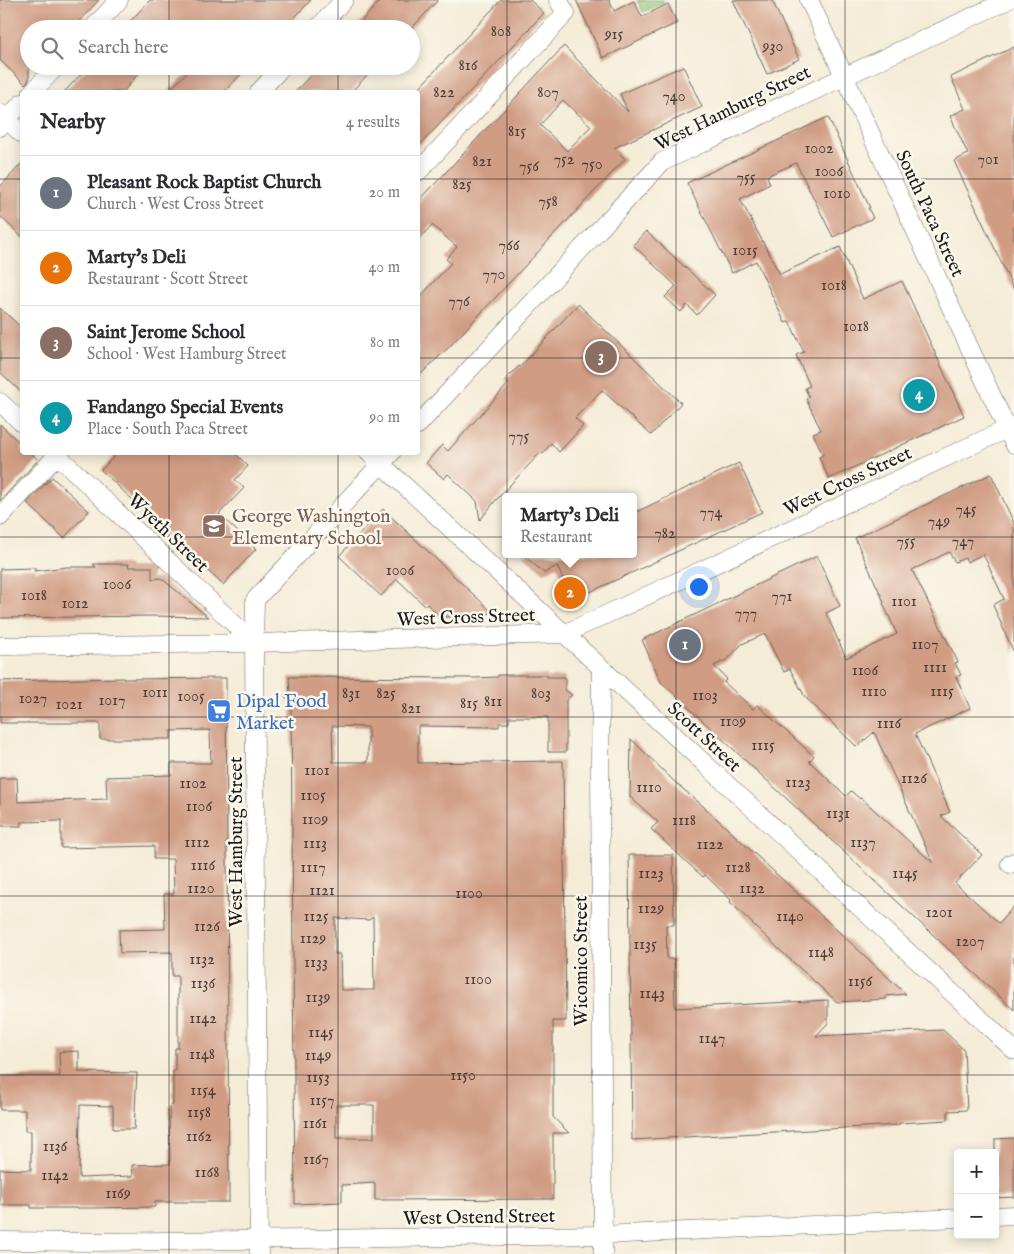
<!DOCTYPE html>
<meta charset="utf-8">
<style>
:root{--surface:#fff;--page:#f2f2f3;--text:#2b2b33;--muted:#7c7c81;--line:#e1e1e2;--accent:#d1495b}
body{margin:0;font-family:"IM FELL English",serif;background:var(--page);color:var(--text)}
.controls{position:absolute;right:15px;bottom:15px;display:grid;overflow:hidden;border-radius:5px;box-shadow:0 2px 12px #0003}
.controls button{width:45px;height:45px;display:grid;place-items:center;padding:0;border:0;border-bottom:1px solid var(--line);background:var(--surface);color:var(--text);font:25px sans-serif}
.you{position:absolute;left:698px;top:586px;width:18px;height:18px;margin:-12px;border:4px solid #fff;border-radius:50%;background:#1a73e8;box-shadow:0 0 0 8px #1a73e833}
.badge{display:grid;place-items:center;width:32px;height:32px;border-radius:50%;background:var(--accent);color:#fff;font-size:16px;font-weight:700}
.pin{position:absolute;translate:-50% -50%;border:2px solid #fff;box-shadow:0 1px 5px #0006}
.popup{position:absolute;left:502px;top:493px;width:135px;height:65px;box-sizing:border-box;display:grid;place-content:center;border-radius:5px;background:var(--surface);filter:drop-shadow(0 1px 4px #0005);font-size:16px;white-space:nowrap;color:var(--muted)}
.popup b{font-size:19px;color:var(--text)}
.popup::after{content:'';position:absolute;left:50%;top:100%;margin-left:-10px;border:10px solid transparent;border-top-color:var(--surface)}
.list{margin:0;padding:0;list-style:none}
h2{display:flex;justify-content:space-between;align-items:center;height:65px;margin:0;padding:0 20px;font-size:21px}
h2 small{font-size:16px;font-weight:400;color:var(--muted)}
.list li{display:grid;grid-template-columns:32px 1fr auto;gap:15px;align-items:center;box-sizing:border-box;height:75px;padding:0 20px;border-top:1px solid var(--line)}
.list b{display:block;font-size:19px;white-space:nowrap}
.list p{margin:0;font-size:16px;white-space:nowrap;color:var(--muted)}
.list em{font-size:16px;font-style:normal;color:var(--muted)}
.icon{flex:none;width:28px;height:28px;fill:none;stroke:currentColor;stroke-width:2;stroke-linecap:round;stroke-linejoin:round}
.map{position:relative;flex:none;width:1014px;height:1254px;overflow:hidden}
.search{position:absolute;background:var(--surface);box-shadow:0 2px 12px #0003;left:20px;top:20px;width:400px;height:55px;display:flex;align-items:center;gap:12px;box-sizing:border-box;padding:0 18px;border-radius:28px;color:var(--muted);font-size:19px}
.panel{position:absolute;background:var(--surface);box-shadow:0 2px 12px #0003;left:20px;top:90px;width:400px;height:365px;border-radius:5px}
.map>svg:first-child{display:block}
.green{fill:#95cc7e;stroke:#58744d}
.building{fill:#d09c84;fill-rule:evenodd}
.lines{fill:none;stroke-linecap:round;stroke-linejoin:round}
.street-casing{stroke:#68655d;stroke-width:19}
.street{stroke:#fff;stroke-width:18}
.grid{fill:none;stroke:#1c1c1c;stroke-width:1;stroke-opacity:0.55}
.labels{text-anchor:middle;stroke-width:5;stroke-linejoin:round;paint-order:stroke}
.number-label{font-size:16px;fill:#493c36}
.street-label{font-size:19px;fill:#1c1c1c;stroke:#fbf7ec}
.education-label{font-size:19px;fill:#785e54;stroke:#fbf7ec;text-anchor:start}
.shop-label{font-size:19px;fill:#366cbe;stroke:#fbf7ec;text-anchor:start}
</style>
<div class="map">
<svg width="1014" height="1254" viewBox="0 0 1014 1254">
<rect width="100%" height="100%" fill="#fbf7ec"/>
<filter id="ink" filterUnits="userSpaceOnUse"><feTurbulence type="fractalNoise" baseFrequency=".02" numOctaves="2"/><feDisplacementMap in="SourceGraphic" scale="10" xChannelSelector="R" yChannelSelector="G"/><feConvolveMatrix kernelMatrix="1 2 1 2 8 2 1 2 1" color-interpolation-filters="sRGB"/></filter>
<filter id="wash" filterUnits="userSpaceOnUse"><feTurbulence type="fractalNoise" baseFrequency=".0096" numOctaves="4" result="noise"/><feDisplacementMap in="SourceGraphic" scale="20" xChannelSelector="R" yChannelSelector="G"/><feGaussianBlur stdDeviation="1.12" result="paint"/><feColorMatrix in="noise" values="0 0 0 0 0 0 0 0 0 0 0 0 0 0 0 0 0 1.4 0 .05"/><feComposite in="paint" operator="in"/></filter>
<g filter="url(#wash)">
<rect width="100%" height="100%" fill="#f4ecd7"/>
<path class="green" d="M 637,0 L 663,0 L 664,3 L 643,12 Z"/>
<g id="blocks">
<path class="building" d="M 0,0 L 99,0 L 72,29 L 29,29 L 29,80 L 25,84 L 0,60 Z
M 150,0 L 311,0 L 284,29 L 123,29 Z
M 381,0 L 438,0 L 411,29 L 354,29 Z
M 501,0 L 530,0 L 544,13 L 418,147 L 418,89 Z
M 576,0 L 609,0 L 614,11 L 634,1 L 642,17 L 668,4 L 677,23 L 603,58 Z
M 733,0 L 772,0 L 799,59 L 767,74 Z
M 564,46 L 628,112 L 620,94 L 683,66 L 702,107 L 614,148 L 625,159 L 451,345 L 418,377 L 418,299 L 451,263 L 446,259 L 457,247 L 432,225 L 418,240 L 418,202 ZM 563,100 L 591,126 L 567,151 L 540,125 Z
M 1014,47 L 1014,290 L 954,161 L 968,154 L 950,116 L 965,109 L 951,77 Z
M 89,66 L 145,66 L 123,92 L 64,92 Z
M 193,66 L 249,66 L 224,92 L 168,92 Z
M 319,66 L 376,66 L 351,92 L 295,92 Z
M 828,117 L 870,208 L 868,208 L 873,218 L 833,237 L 796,163 L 767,176 L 770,184 L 740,199 L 780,274 L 840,247 L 863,299 L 902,281 L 964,416 L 829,479 L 819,457 L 823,455 L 813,433 L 821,430 L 806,399 L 809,397 L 805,388 L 810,386 L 796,355 L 804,352 L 789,321 L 785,323 L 756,261 L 732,273 L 687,183 Z
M 22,163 L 22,237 L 0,216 L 0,187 Z
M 646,231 L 715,295 L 697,315 L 687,305 L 681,312 L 665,297 L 676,286 L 633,245 Z
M 578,304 L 681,403 L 651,435 L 602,390 L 575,418 L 583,426 L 559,452 L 551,443 L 543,454 L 541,452 L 496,500 L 480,520 L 477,501 L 448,474 L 444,479 L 426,463 L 442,445 L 448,451 L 509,383 L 505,380 L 519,366 L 520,367 Z
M 0,308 L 22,328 L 22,393 L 0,372 Z
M 0,424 L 21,444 L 22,452 L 30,452 L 38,460 L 0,501 Z
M 118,452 L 234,452 L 248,466 L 235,480 L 244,488 L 219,514 L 256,549 L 223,585 L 101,470 Z
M 739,463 L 762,512 L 573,600 L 557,566 L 544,573 L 522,554 L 634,554 L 634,513 Z
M 991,474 L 1014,523 L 1014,653 L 993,605 L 1004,599 L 983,554 L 967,562 L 965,558 L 955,562 L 949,552 L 912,570 L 958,662 L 955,663 L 961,675 L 956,677 L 970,708 L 915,734 L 950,812 L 941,816 L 982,855 L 955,883 L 999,923 L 1014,906 L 1014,1010 L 661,682 L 642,640 L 817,556 L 840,606 L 826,613 L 846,658 L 897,634 L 883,603 L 884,602 L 855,538 ZM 765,634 L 784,672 L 790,669 L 805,697 L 857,747 L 874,732 L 933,863 L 861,798 L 860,799 L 851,791 L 846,796 L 809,761 L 814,756 L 757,705 L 753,709 L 724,682 L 727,679 L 714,666 L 728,659 L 742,644 Z
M 52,477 L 89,511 L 64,538 L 27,503 Z
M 383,509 L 435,558 L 493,613 L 455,614 L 455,617 L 440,617 L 427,604 L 425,606 L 397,579 L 381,596 L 339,556 Z
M 93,564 L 129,564 L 128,567 L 152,567 L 152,579 L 161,578 L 208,617 L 150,616 L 0,618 L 0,569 L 36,568 L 34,571 L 67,567 L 96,567 Z
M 498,675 L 547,675 L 547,677 L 565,677 L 565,690 L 572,695 L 566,700 L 566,752 L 548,752 L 548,717 L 509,717 L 509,723 L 499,723 L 499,727 L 418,726 L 418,763 L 563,761 L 566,1021 L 553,1021 L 553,1117 L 569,1133 L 553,1133 L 553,1199 L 375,1200 L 375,1183 L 342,1185 L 342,1202 L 295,1204 L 291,703 L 285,697 L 290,693 L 289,677 L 475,678 L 498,677 ZM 332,726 L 368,727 L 368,762 L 333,762 ZM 373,917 L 374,990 L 341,990 L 340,954 L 335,954 L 335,918 L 369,920 ZM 336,1105 L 374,1105 L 374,1138 L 336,1138 Z
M 123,678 L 123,679 L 226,678 L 229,1202 L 155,1202 L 155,1207 L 93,1208 L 31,1208 L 31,1205 L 0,1205 L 0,1169 L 31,1170 L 31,1131 L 25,1131 L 25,1110 L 0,1110 L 0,1076 L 60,1076 L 59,1052 L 79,1051 L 79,1072 L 137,1073 L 134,1129 L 113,1129 L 113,1106 L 80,1105 L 79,1178 L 133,1176 L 132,1165 L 170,1164 L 169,1106 L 173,1105 L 173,1071 L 175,1071 L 175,1048 L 178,1048 L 178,976 L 172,976 L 172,952 L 120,953 L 119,930 L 165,929 L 164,894 L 174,894 L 173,859 L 154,859 L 154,846 L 61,848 L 61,821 L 21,822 L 21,826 L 0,826 L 0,778 L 17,778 L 18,802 L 107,799 L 106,777 L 171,775 L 171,763 L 211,763 L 210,730 L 171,731 L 171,739 L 100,739 L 100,723 L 0,723 L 0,681 Z
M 631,739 L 677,784 L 703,806 L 906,994 L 886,996 L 886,999 L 837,1002 L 782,952 L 730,902 L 731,900 L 705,875 L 703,877 L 651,829 L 658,822 L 630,797 Z
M 629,855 L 673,855 L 674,925 L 666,925 L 667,959 L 674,959 L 675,1008 L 828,1000 L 828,1023 L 816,1036 L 943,1030 L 964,1050 L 967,1110 L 948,1111 L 948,1120 L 899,1123 L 899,1125 L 632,1140 Z
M 1014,1138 L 1014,1197 L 995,1198 L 995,1139 Z"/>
</g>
</g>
<g filter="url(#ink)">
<use href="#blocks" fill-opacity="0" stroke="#68655d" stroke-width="1"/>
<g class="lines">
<defs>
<path id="street" d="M 809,0 L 1014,444
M 92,29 L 119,0
M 317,29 L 344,0
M 32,92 L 57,66
M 259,92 L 283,66
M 0,113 L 22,134
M 0,127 L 22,103
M 418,172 L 566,13 L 558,0
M 0,402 L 22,423
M 418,425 L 662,162 L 1008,0
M 54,452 L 254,643
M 368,452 L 1014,1050
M 0,517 L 60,452
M 0,646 L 254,643 L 564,634 L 1007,429
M 601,669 L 600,766 L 603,1254
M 1010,864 L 1014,862
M 995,1216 L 1014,1215
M 0,1241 L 92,1242 L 603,1235 L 958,1218
M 259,1254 L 254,643 L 255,600 L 392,452"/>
</defs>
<use href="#street" class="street-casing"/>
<use href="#street" class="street"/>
</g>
</g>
<path class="grid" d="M 169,0 L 169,29M 338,0 L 338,29M 507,0 L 507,1254M 676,0 L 676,1254M 845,0 L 845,1254M 169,66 L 169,92M 338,66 L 338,92M 0,179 L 22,179M 418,179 L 1014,179M 0,358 L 22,358M 418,358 L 1014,358M 169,452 L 169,1254M 338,452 L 338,1254M 0,537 L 1014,537M 0,717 L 1014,717M 0,896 L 1014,896M 0,1075 L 1014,1075"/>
<defs>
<symbol id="school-square" viewBox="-11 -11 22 22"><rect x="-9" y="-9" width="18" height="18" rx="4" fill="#8d6e63" stroke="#fbf7ec"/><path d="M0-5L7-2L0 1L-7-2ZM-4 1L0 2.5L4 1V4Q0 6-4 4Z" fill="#fff"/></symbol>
<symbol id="supermarket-square" viewBox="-11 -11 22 22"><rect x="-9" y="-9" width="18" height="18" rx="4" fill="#3f7fe0" stroke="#fbf7ec"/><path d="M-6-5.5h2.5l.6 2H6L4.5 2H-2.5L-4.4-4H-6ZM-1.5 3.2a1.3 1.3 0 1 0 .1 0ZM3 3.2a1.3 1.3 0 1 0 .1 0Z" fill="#fff"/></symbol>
</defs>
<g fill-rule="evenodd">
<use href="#school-square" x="200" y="512" width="28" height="28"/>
<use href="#supermarket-square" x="205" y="697" width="28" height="28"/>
</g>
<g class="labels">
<g class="number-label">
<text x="501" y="36">808</text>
<text x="614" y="39">915</text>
<text x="773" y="51">930</text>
<text x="468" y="70">816</text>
<text x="444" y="97">822</text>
<text x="548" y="97">807</text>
<text x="674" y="101">740</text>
<text x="517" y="136">815</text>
<text x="819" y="153">1002</text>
<text x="564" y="164">752</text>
<text x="988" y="164">701</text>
<text x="482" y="166">821</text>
<text x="592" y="169">750</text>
<text x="529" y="171">756</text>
<text x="829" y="176">1006</text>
<text x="746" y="182">755</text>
<text x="462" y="189">825</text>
<text x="837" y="198">1010</text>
<text x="548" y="206">758</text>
<text x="509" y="250">766</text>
<text x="745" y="255">1015</text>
<text x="494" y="279">770</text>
<text x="834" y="290">1018</text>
<text x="459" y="306">776</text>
<text x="856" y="331">1018</text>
<text x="519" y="441">775</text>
<text x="966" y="514">745</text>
<text x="711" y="517">774</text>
<text x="939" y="526">749</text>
<text x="665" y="538">782</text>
<text x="906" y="546">755</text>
<text x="963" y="546">747</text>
<text x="400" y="575">1006</text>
<text x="117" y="589">1006</text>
<text x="34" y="600">1018</text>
<text x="782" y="601">771</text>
<text x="904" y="606">1101</text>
<text x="75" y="608">1012</text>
<text x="746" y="618">777</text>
<text x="925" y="649">1107</text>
<text x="935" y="672">1111</text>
<text x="865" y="675">1106</text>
<text x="874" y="696">1110</text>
<text x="942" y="696">1115</text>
<text x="155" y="697">1011</text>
<text x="351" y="698">831</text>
<text x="386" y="698">825</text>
<text x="541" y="698">803</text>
<text x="705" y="700">1103</text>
<text x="191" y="701">1005</text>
<text x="33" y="703">1027</text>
<text x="112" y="705">1017</text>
<text x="493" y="706">811</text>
<text x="469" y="708">815</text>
<text x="69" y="709">1021</text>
<text x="411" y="713">821</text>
<text x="733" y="726">1109</text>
<text x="889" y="728">1116</text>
<text x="763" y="750">1115</text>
<text x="317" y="775">1101</text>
<text x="914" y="783">1126</text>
<text x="798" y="787">1123</text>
<text x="193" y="788">1102</text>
<text x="649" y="792">1110</text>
<text x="313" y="800">1105</text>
<text x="199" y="811">1106</text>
<text x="838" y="818">1131</text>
<text x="315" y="824">1109</text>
<text x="684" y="825">1118</text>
<text x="197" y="847">1112</text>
<text x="863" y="847">1137</text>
<text x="315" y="848">1113</text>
<text x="710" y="849">1122</text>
<text x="203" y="870">1116</text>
<text x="313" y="872">1117</text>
<text x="738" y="872">1128</text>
<text x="651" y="878">1123</text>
<text x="905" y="878">1145</text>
<text x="201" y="893">1120</text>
<text x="752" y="893">1132</text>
<text x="322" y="895">1121</text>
<text x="469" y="898">1100</text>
<text x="651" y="913">1129</text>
<text x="939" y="917">1201</text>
<text x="316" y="921">1125</text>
<text x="790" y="921">1140</text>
<text x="207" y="931">1126</text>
<text x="313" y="943">1129</text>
<text x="970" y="946">1207</text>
<text x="645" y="949">1135</text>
<text x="821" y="957">1148</text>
<text x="202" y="964">1132</text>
<text x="316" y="967">1133</text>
<text x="478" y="984">1100</text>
<text x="860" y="986">1156</text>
<text x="203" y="988">1136</text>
<text x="652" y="998">1143</text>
<text x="318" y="1002">1139</text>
<text x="203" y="1023">1142</text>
<text x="321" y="1037">1145</text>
<text x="712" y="1043">1147</text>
<text x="202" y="1059">1148</text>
<text x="318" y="1060">1149</text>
<text x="463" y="1080">1150</text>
<text x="318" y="1082">1153</text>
<text x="203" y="1095">1154</text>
<text x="322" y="1105">1157</text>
<text x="199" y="1117">1158</text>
<text x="315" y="1128">1161</text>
<text x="199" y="1141">1162</text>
<text x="55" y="1151">1136</text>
<text x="316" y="1164">1167</text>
<text x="207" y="1177">1168</text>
<text x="55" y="1180">1142</text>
<text x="118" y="1198">1169</text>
</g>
<g class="street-label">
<text transform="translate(732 107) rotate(-26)" y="7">West Hamburg Street</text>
<text transform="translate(931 213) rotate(65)" y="7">South Paca Street</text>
<text transform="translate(847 480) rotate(-25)" y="7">West Cross Street</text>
<text transform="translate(169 532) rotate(44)" y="7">Wyeth Street</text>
<text transform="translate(466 616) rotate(-2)" y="7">West Cross Street</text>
<text transform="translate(705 736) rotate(43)" y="7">Scott Street</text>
<text transform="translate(235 842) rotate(-90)" y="7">West Hamburg Street</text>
<text transform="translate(580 961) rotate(-90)" y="7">Wicomico Street</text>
<text transform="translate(479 1216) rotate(-1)" y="7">West Ostend Street</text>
</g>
<g class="education-label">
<text x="232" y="522">George Washington<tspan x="232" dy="22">Elementary School</tspan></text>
</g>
<g class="shop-label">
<text x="236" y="707">Dipal Food<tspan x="236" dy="22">Market</tspan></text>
</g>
</g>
</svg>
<div class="controls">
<button>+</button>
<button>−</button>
</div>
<div class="you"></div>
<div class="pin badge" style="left:685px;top:645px;background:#6b7280">1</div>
<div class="pin badge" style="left:570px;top:593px;background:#e8710a">2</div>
<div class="popup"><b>Marty's Deli</b>Restaurant</div>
<div class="pin badge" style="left:601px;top:357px;background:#8d6e63">3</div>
<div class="pin badge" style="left:919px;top:395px;background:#0f9aa8">4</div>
<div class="search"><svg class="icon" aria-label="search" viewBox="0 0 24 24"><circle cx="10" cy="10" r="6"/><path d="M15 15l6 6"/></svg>Search here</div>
<section class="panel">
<h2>Nearby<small>4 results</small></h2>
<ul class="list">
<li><span class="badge" style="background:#6b7280">1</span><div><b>Pleasant Rock Baptist Church</b><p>Church · West Cross Street</p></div><em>20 m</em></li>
<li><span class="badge" style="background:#e8710a">2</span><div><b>Marty's Deli</b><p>Restaurant · Scott Street</p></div><em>40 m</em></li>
<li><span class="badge" style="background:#8d6e63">3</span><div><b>Saint Jerome School</b><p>School · West Hamburg Street</p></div><em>80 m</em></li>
<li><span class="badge" style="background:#0f9aa8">4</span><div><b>Fandango Special Events</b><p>Place · South Paca Street</p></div><em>90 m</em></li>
</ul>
</section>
</div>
